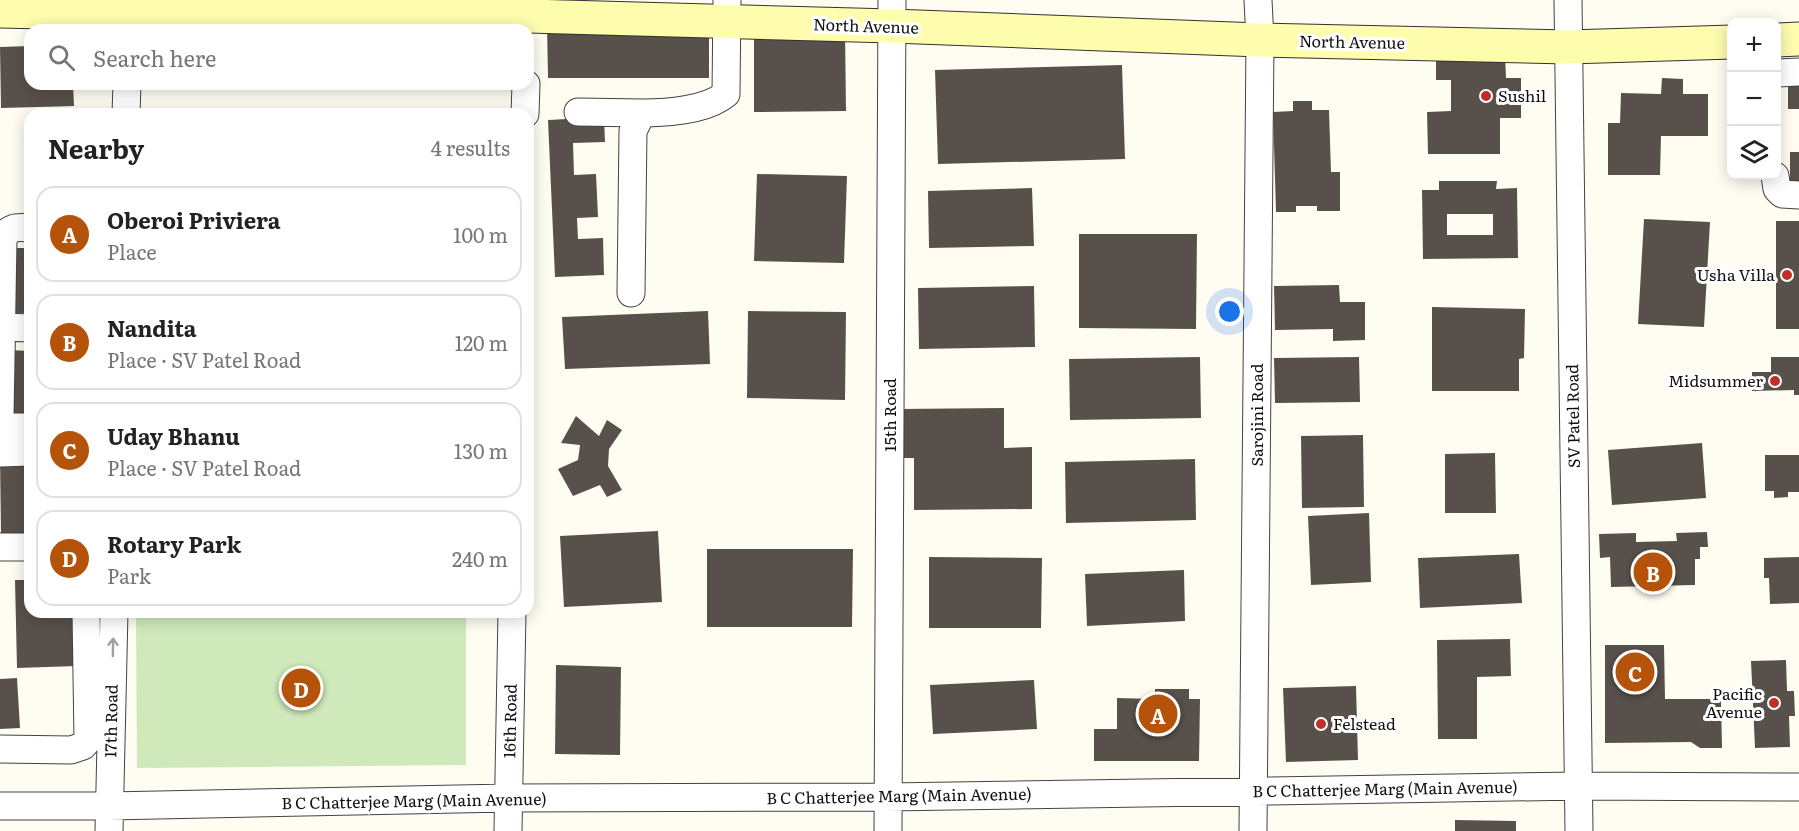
<!DOCTYPE html>
<meta charset="utf-8">
<style>
:root{--surface:#fff;--page:#f6f6f6;--text:#222;--muted:#767676;--line:#e0e0e0;--accent:#b45309}
body{margin:0;font-family:Literata,serif;background:var(--page);color:var(--text)}
.controls{position:absolute;right:18px;top:18px;display:grid;overflow:hidden;border-radius:12px;box-shadow:0 3px 15px #0003}
.controls button{width:54px;height:54px;display:grid;place-items:center;padding:0;border:0;border-bottom:2px solid var(--line);background:var(--surface);color:var(--text);font:30px sans-serif}
.you{position:absolute;left:1230px;top:312px;width:21px;height:21px;margin:-15px;border:4px solid #fff;border-radius:50%;background:#1a73e8;box-shadow:0 0 0 9px #1a73e833}
.badge{display:grid;place-items:center;width:39px;height:39px;border-radius:50%;background:var(--accent);color:#fff;font-size:20px;font-weight:700}
.pin{position:absolute;translate:-50% -50%;border:3px solid #fff;box-shadow:0 2px 6px #0006}
.list{margin:0;padding:0;list-style:none}
h2{display:flex;justify-content:space-between;align-items:center;height:78px;margin:0;padding:0 24px;font-size:26px}
h2 small{font-size:20px;font-weight:400;color:var(--muted)}
.list li{display:grid;grid-template-columns:39px 1fr auto;gap:18px;align-items:center;box-sizing:border-box;height:96px;margin:0 12px 12px;padding:0 12px;border:2px solid var(--line);border-radius:18px}
.list b{display:block;font-size:22px;white-space:nowrap}
.list p{margin:0;font-size:20px;white-space:nowrap;color:var(--muted)}
.list em{font-size:20px;font-style:normal;color:var(--muted)}
.icon{flex:none;width:33px;height:33px;fill:none;stroke:currentColor;stroke-width:2;stroke-linecap:round;stroke-linejoin:round}
.map{position:relative;flex:none;width:1799px;height:831px;overflow:hidden}
.search{position:absolute;background:var(--surface);box-shadow:0 3px 15px #0003;left:24px;top:24px;width:510px;height:66px;display:flex;align-items:center;gap:15px;box-sizing:border-box;padding:0 21px;border-radius:18px;color:var(--muted);font-size:22px}
.panel{position:absolute;background:var(--surface);box-shadow:0 3px 15px #0003;left:24px;top:108px;width:510px;height:510px;border-radius:18px}
.map>svg:first-child{display:block}
.green{fill:#cfe9bb}
.building{fill:#58514b;fill-rule:evenodd}
.lines{fill:none;stroke-linecap:round;stroke-linejoin:round}
.street-casing{stroke:#424242;stroke-width:29}
.secondary-casing{stroke:#313131;stroke-width:35}
.street{stroke:#fff;stroke-width:27}
.secondary{stroke:#fefdae;stroke-width:33}
.oneway{stroke:#9f9f9f}
.poi-dot{fill:#bf2f28;stroke:#fff;stroke-width:2}
.labels{text-anchor:middle;stroke-width:6;stroke-linejoin:round;paint-order:stroke}
.street-label{font-size:16px;fill:#0f0f0f;stroke:#fff}
.poi-label{font-size:16px;fill:#0f0f0f;stroke:#fff;text-anchor:end}
</style>
<div class="map">
<svg width="1799" height="831" viewBox="0 0 1799 831">
<rect width="100%" height="100%" fill="#fffdf2"/>
<path class="green" d="M 136,612 L 466,612 L 466,765 L 137,768 Z"/>
<path class="building" d="M 547,26 L 709,26 L 709,78 L 548,78 Z
M 754,30 L 845,30 L 846,111 L 754,112 Z
M 30,46 L 30,84 L 73,84 L 74,106 L 1,108 L 0,47 Z
M 1436,54 L 1505,54 L 1506,78 L 1521,78 L 1521,118 L 1500,118 L 1500,154 L 1428,154 L 1427,112 L 1451,111 L 1451,80 L 1436,80 Z
M 1122,65 L 1125,159 L 938,164 L 935,70 Z
M 1788,75 L 1799,75 L 1799,109 L 1788,109 Z
M 1662,78 L 1683,79 L 1683,94 L 1708,94 L 1708,136 L 1661,136 L 1660,175 L 1608,175 L 1608,123 L 1620,123 L 1621,93 L 1661,94 Z
M 1293,101 L 1312,101 L 1312,110 L 1329,110 L 1331,172 L 1340,172 L 1340,211 L 1317,211 L 1317,206 L 1296,206 L 1296,212 L 1276,212 L 1273,112 L 1293,111 Z
M 604,117 L 605,142 L 573,143 L 574,175 L 596,174 L 598,217 L 577,218 L 578,239 L 603,238 L 604,275 L 555,277 L 548,120 Z
M 1790,152 L 1799,152 L 1799,185 L 1790,185 Z
M 757,174 L 847,176 L 844,263 L 754,261 Z
M 1439,181 L 1497,181 L 1496,189 L 1517,188 L 1518,258 L 1423,259 L 1422,190 L 1439,190 ZM 1447,214 L 1493,214 L 1493,235 L 1447,235 Z
M 1032,188 L 1034,246 L 929,248 L 928,191 Z
M 1644,219 L 1710,222 L 1704,327 L 1638,324 Z
M 1776,221 L 1799,221 L 1799,329 L 1776,329 Z
M 1079,234 L 1197,234 L 1196,329 L 1079,328 Z
M 8,248 L 30,248 L 30,313 L 7,313 Z
M 1339,285 L 1340,302 L 1365,302 L 1365,340 L 1333,341 L 1333,329 L 1275,330 L 1274,286 Z
M 1034,286 L 1035,347 L 919,349 L 918,288 Z
M 1432,307 L 1525,309 L 1524,358 L 1519,359 L 1519,391 L 1432,391 Z
M 708,311 L 710,364 L 565,369 L 562,317 Z
M 748,311 L 846,312 L 845,400 L 747,398 Z
M 8,350 L 30,351 L 30,418 L 6,418 Z
M 1200,357 L 1201,418 L 1070,420 L 1069,359 Z
M 1359,357 L 1360,402 L 1275,403 L 1274,358 Z
M 1771,357 L 1799,357 L 1799,395 L 1794,395 L 1794,390 L 1752,391 L 1752,372 L 1771,372 Z
M 1004,408 L 1004,448 L 1032,447 L 1032,509 L 914,510 L 914,458 L 900,458 L 900,409 Z
M 576,416 L 599,436 L 607,420 L 622,430 L 609,449 L 608,466 L 622,490 L 607,497 L 600,485 L 573,496 L 558,469 L 578,460 L 580,445 L 561,443 Z
M 1363,435 L 1364,507 L 1302,508 L 1301,436 Z
M 1702,443 L 1706,498 L 1612,505 L 1608,450 Z
M 1495,453 L 1496,513 L 1445,513 L 1445,454 Z
M 30,455 L 30,535 L 1,535 L 0,456 Z
M 1765,455 L 1799,455 L 1799,492 L 1788,492 L 1788,497 L 1774,498 L 1774,491 L 1765,491 Z
M 1195,459 L 1196,520 L 1066,523 L 1065,462 Z
M 1369,513 L 1371,582 L 1311,585 L 1308,516 Z
M 658,531 L 662,602 L 564,607 L 560,536 Z
M 1707,532 L 1708,547 L 1700,547 L 1700,559 L 1695,559 L 1695,585 L 1611,587 L 1610,557 L 1600,558 L 1599,534 L 1636,533 L 1636,542 L 1677,541 L 1676,533 Z
M 707,549 L 853,549 L 852,627 L 707,627 Z
M 1519,554 L 1522,603 L 1420,608 L 1418,558 Z
M 929,557 L 1042,558 L 1041,628 L 929,628 Z
M 1799,557 L 1799,603 L 1770,604 L 1769,578 L 1764,578 L 1764,558 Z
M 1184,570 L 1185,621 L 1087,626 L 1085,574 Z
M 15,580 L 30,580 L 30,612 L 81,612 L 77,666 L 17,668 Z
M 1510,639 L 1511,676 L 1477,677 L 1477,739 L 1438,739 L 1437,640 Z
M 1605,645 L 1664,645 L 1665,699 L 1721,699 L 1722,748 L 1700,748 L 1691,742 L 1605,743 Z
M 1786,660 L 1787,691 L 1794,691 L 1795,716 L 1789,716 L 1790,747 L 1755,748 L 1751,661 Z
M 556,665 L 621,667 L 620,755 L 555,754 Z
M 17,678 L 20,728 L 0,729 L 0,679 Z
M 1034,680 L 1037,729 L 933,734 L 930,685 Z
M 1356,686 L 1358,760 L 1286,762 L 1283,688 Z
M 1155,689 L 1189,689 L 1189,699 L 1200,699 L 1199,761 L 1094,761 L 1094,729 L 1117,729 L 1117,698 L 1155,699 Z
M 1455,820 L 1516,821 L 1516,831 L 1455,831 Z"/>
<g class="lines">
<defs>
<path id="street" d="M 1568,0 L 1579,831
M 1776,73 L 1799,72
M 578,112 L 642,113
M 126,114 L 127,84
M 525,114 L 526,84
M 1775,176 L 1777,189 L 1782,194 L 1799,195
M 30,228 C 17,227 8,226 3,240 L 0,418 L 4,427 L 30,427
M 631,293 L 633,131 L 642,113 C 667,113 707,110 726,94 L 727,0
M 2,327 L 30,328
M 0,453 L 30,452
M 0,547 L 30,547
M 0,749 L 71,750 L 83,746 L 88,740 L 86,612
M 0,806 L 109,806 L 508,798 L 888,797 L 1579,786 L 1799,787
M 109,831 L 114,612
M 508,831 L 512,612
M 888,831 L 892,0
M 1253,831 L 1260,40 L 1258,0"/>
<path id="secondary" d="M 0,11 L 128,14 L 528,16 L 892,26 L 1260,40 L 1568,47 L 1732,42
M 1776,40 L 1799,39"/>
</defs>
<use href="#street" class="street-casing"/>
<use href="#secondary" class="secondary-casing"/>
<use href="#street" class="street"/>
<use href="#secondary" class="secondary"/>
</g>
<defs><path id="oneway-shaft" d="M-6 0H5M1.5-3L5.5 0L1.5 3" fill="none" stroke-width="1.6" stroke-linecap="round" stroke-linejoin="round" transform="scale(1.5)"/></defs>
<use class="oneway" href="#oneway-shaft" transform="translate(113 647) rotate(-89)"/>
<g class="poi-dot">
<circle cx="1486" cy="96" r="6"/>
<circle cx="1787" cy="275" r="6"/>
<circle cx="1775" cy="381" r="6"/>
<circle cx="1774" cy="703" r="6"/>
<circle cx="1321" cy="724" r="6"/>
</g>
<g class="labels">
<g class="street-label">
<text transform="translate(866 26) rotate(2)" y="6">North Avenue</text>
<text transform="translate(1352 42) rotate(1)" y="6">North Avenue</text>
<text transform="translate(890 415) rotate(-90)" y="6">15th Road</text>
<text transform="translate(1257 415) rotate(-90)" y="6">Sarojini Road</text>
<text transform="translate(1573 416) rotate(-91)" y="6">SV Patel Road</text>
<text transform="translate(111 721) rotate(-89)" y="6">17th Road</text>
<text transform="translate(510 721) rotate(-89)" y="6">16th Road</text>
<text transform="translate(1385 789) rotate(-1)" y="6">B C Chatterjee Marg (Main Avenue)</text>
<text transform="translate(899 796) rotate(-1)" y="6">B C Chatterjee Marg (Main Avenue)</text>
<text transform="translate(414 801) rotate(-1)" y="6">B C Chatterjee Marg (Main Avenue)</text>
</g>
<g class="poi-label">
<text x="1498" y="102" text-anchor="start">Sushil</text>
<text x="1775" y="281">Usha Villa</text>
<text x="1763" y="387">Midsummer</text>
<text x="1762" y="700">Pacific<tspan x="1762" dy="18">Avenue</tspan></text>
<text x="1333" y="730" text-anchor="start">Felstead</text>
</g>
</g>
</svg>
<div class="controls">
<button>+</button>
<button>−</button>
<button><svg class="icon" aria-label="layers" viewBox="0 0 24 24"><path d="M12 4l9 5-9 5-9-5zM3 14l9 5 9-5"/></svg></button>
</div>
<div class="you"></div>
<div class="pin badge" style="left:1158px;top:714px">A</div>
<div class="pin badge" style="left:1653px;top:572px">B</div>
<div class="pin badge" style="left:1635px;top:672px">C</div>
<div class="pin badge" style="left:301px;top:688px">D</div>
<div class="search"><svg class="icon" aria-label="search" viewBox="0 0 24 24"><circle cx="10" cy="10" r="6"/><path d="M15 15l6 6"/></svg>Search here</div>
<section class="panel">
<h2>Nearby<small>4 results</small></h2>
<ul class="list">
<li><span class="badge">A</span><div><b>Oberoi Priviera</b><p>Place</p></div><em>100 m</em></li>
<li><span class="badge">B</span><div><b>Nandita</b><p>Place · SV Patel Road</p></div><em>120 m</em></li>
<li><span class="badge">C</span><div><b>Uday Bhanu</b><p>Place · SV Patel Road</p></div><em>130 m</em></li>
<li><span class="badge">D</span><div><b>Rotary Park</b><p>Park</p></div><em>240 m</em></li>
</ul>
</section>
</div>
